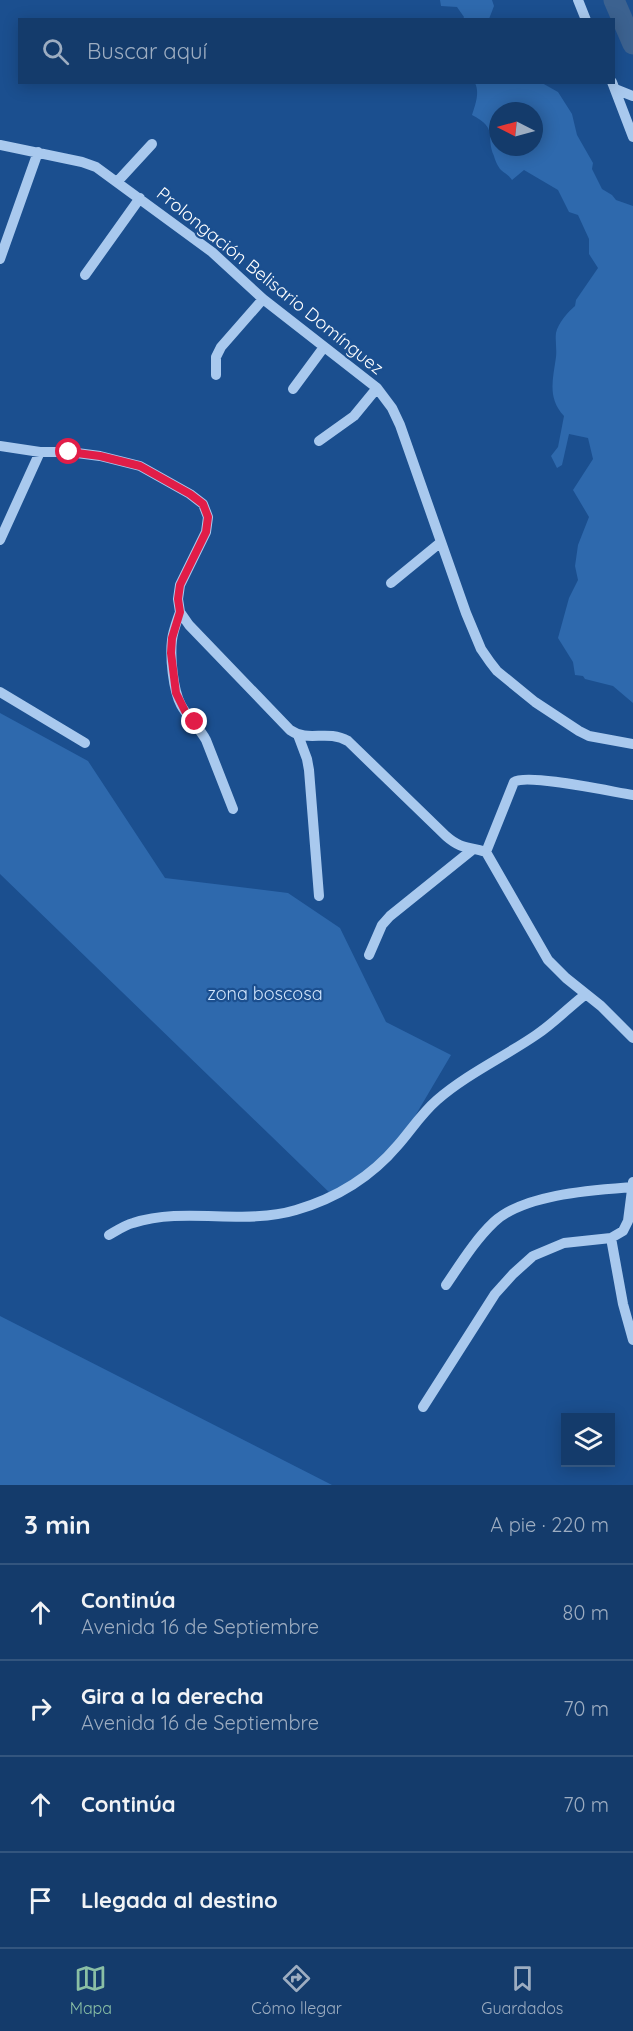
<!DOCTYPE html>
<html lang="es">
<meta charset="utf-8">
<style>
:root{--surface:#143b6b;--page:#1d4271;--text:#f1f3f6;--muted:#9dadc1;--line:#33557e;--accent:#8abfa5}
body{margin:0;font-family:Quicksand,sans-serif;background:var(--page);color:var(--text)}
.controls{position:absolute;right:18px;bottom:18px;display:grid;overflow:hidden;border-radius:0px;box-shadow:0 3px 15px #0003}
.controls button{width:54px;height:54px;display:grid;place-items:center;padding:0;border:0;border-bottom:2px solid var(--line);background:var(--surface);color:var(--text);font:30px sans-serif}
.compass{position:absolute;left:489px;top:102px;width:54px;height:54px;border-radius:50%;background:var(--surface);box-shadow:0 3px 15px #0003;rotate:276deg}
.stop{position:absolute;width:18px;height:18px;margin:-14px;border:4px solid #e11d48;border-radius:50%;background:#fff}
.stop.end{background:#e11d48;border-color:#fff;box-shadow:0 2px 6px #0008}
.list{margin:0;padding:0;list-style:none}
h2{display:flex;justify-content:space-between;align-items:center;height:78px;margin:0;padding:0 24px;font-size:26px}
h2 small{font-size:20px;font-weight:400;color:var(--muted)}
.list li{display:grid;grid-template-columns:39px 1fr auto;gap:18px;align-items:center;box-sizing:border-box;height:96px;padding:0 24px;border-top:2px solid var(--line)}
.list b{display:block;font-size:22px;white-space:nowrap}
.list p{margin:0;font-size:20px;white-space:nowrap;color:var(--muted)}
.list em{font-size:20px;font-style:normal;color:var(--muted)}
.icon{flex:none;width:33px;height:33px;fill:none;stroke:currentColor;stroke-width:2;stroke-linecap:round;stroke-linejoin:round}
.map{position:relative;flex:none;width:633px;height:1485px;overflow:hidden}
.search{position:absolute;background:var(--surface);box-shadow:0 3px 15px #0003;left:18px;right:18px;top:18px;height:66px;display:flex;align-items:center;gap:15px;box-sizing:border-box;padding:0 21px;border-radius:0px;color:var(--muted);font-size:22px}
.sheet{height:462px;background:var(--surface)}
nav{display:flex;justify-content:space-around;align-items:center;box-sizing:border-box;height:84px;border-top:2px solid var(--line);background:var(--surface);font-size:16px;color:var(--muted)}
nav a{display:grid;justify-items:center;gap:3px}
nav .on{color:var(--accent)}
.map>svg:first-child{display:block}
.green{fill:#2e69ad;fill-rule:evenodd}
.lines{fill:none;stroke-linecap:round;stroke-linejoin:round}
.river{stroke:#3c6290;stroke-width:21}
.minor{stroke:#a9c9ee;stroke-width:10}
.route{stroke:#e11d48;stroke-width:8}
.labels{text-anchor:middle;stroke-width:4.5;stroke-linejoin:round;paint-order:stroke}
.street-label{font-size:18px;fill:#fff;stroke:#1b4f8f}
.park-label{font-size:18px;fill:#cfe3fa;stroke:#1b4f8f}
</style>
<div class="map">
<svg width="633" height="1485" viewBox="0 0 633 1485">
<rect width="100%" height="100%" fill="#1b4f8f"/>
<path class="green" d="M 440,0 L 492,0 L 494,6 L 489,19 L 463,19 L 464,17 L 457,7 L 441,6 Z
M 475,83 L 542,83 L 558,92 L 572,114 L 577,135 L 593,163 L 592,169 L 602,189 L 612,195 L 616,200 L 633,206 L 633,703 L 613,686 L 585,679 L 583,676 L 575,675 L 573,662 L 558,638 L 569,598 L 578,580 L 575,566 L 578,545 L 589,517 L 573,490 L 593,459 L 588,438 L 569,434 L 562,465 L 557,468 L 551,456 L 558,447 L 564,416 C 547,398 553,379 556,357 C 557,349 555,341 556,333 C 558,323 568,312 575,306 L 576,300 L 598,268 L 589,254 L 589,239 L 578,215 L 569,212 L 558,190 L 524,170 L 512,180 C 508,174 505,174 501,170 C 498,167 495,160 494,156 C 485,136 499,129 472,115 C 475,105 480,93 475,83 ZM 498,111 L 534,111 L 534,147 L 498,147 Z
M 0,713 L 88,761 L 165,878 L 288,893 L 340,928 L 386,1022 L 451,1055 L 398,1145 L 333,1196 L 0,874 Z
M 0,1316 L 332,1485 L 0,1485 Z"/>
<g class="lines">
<path class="river" d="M 614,0 L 633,44"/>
<path class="minor" d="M 578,0 L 586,20
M 612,82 L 633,137
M 615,89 L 633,96
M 0,145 L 82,162 L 96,167 L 212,252 L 263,299 L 377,388 L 392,408 L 400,425 L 466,613 L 481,649 L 490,662 L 497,671 L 535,702 L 579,731 L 589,736 L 633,744
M 117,182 L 152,144
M 0,259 L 38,152
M 85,275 L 140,198
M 216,375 L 216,357 L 221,347 L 263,299
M 293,389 L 324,347
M 319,441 L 354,416 L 377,388
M 0,446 L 40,452 L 69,452 L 100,456 L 140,466 L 190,494 L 203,504 L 208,517 L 206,532 L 180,585 L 178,599 L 180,612 L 189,625 L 290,730 C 309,743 326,729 348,741 L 446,836 C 462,850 468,846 486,852
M 0,540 L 40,452
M 391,583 L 441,542
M 180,612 C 177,621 173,631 172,640 C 170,657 173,690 181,705 C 188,718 199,727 206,740 L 233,809
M 0,692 L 85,743
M 298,735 L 307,759 L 309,770 L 319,896
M 486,852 L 548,960 L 566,978 L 601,1006 L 633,1038
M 486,852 L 514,782 C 527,773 613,792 633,795
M 369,955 L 382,925 L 390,916 L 472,850
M 109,1235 C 116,1231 125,1225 133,1223 C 186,1206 243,1226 296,1210 C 337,1198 371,1177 398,1145 C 411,1130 422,1113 437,1100 C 467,1074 504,1057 536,1035 C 554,1023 569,1007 586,994
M 611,1238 L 623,1304 L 633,1340
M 446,1285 C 461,1263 475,1240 494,1222 C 524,1194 593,1190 632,1187
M 423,1407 L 495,1294 L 513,1274 L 533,1256 L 564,1243 L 611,1238 L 623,1231 L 628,1221 L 633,1182"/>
</g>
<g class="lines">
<path class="route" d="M 69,452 L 100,456 L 140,466 L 190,494 L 203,504 L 208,517 L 206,532 L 180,585 L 178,599 L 180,612 L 172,638 L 171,653 L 176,693 L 185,711 L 195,722"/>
</g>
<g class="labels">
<g class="street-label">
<text transform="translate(270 281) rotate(39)" y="6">Prolongación Belisario Domínguez</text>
</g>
<g class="park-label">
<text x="265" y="1000">zona boscosa</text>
</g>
</g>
</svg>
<div class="controls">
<button><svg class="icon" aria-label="layers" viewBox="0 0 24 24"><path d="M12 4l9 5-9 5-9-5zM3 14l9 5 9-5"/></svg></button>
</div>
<svg class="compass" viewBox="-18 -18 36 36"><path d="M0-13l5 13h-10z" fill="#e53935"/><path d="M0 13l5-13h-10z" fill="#9dadc1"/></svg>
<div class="stop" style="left:69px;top:452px"></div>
<div class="stop end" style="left:195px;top:722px"></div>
<div class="search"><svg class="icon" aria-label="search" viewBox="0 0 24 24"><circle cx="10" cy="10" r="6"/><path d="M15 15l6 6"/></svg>Buscar aquí</div>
</div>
<section class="sheet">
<h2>3 min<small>A pie · 220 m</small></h2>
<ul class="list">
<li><svg class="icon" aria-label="ahead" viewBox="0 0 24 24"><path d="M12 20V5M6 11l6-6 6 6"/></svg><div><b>Continúa</b><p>Avenida 16 de Septiembre</p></div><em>80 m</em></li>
<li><svg class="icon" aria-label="right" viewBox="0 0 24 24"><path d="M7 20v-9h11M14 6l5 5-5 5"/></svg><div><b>Gira a la derecha</b><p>Avenida 16 de Septiembre</p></div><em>70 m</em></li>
<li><svg class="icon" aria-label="ahead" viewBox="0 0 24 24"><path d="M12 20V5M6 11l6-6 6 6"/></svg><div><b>Continúa</b></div><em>70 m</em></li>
<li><svg class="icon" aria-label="arrive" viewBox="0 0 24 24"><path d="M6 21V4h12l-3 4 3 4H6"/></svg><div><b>Llegada al destino</b></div></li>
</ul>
</section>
<nav>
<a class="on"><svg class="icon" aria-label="map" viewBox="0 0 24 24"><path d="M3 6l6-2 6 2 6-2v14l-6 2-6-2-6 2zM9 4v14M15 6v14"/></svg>Mapa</a>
<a><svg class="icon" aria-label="directions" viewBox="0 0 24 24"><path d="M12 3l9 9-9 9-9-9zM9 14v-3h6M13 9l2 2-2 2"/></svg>Cómo llegar</a>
<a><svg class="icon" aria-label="saved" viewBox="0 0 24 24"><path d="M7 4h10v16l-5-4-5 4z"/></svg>Guardados</a>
</nav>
